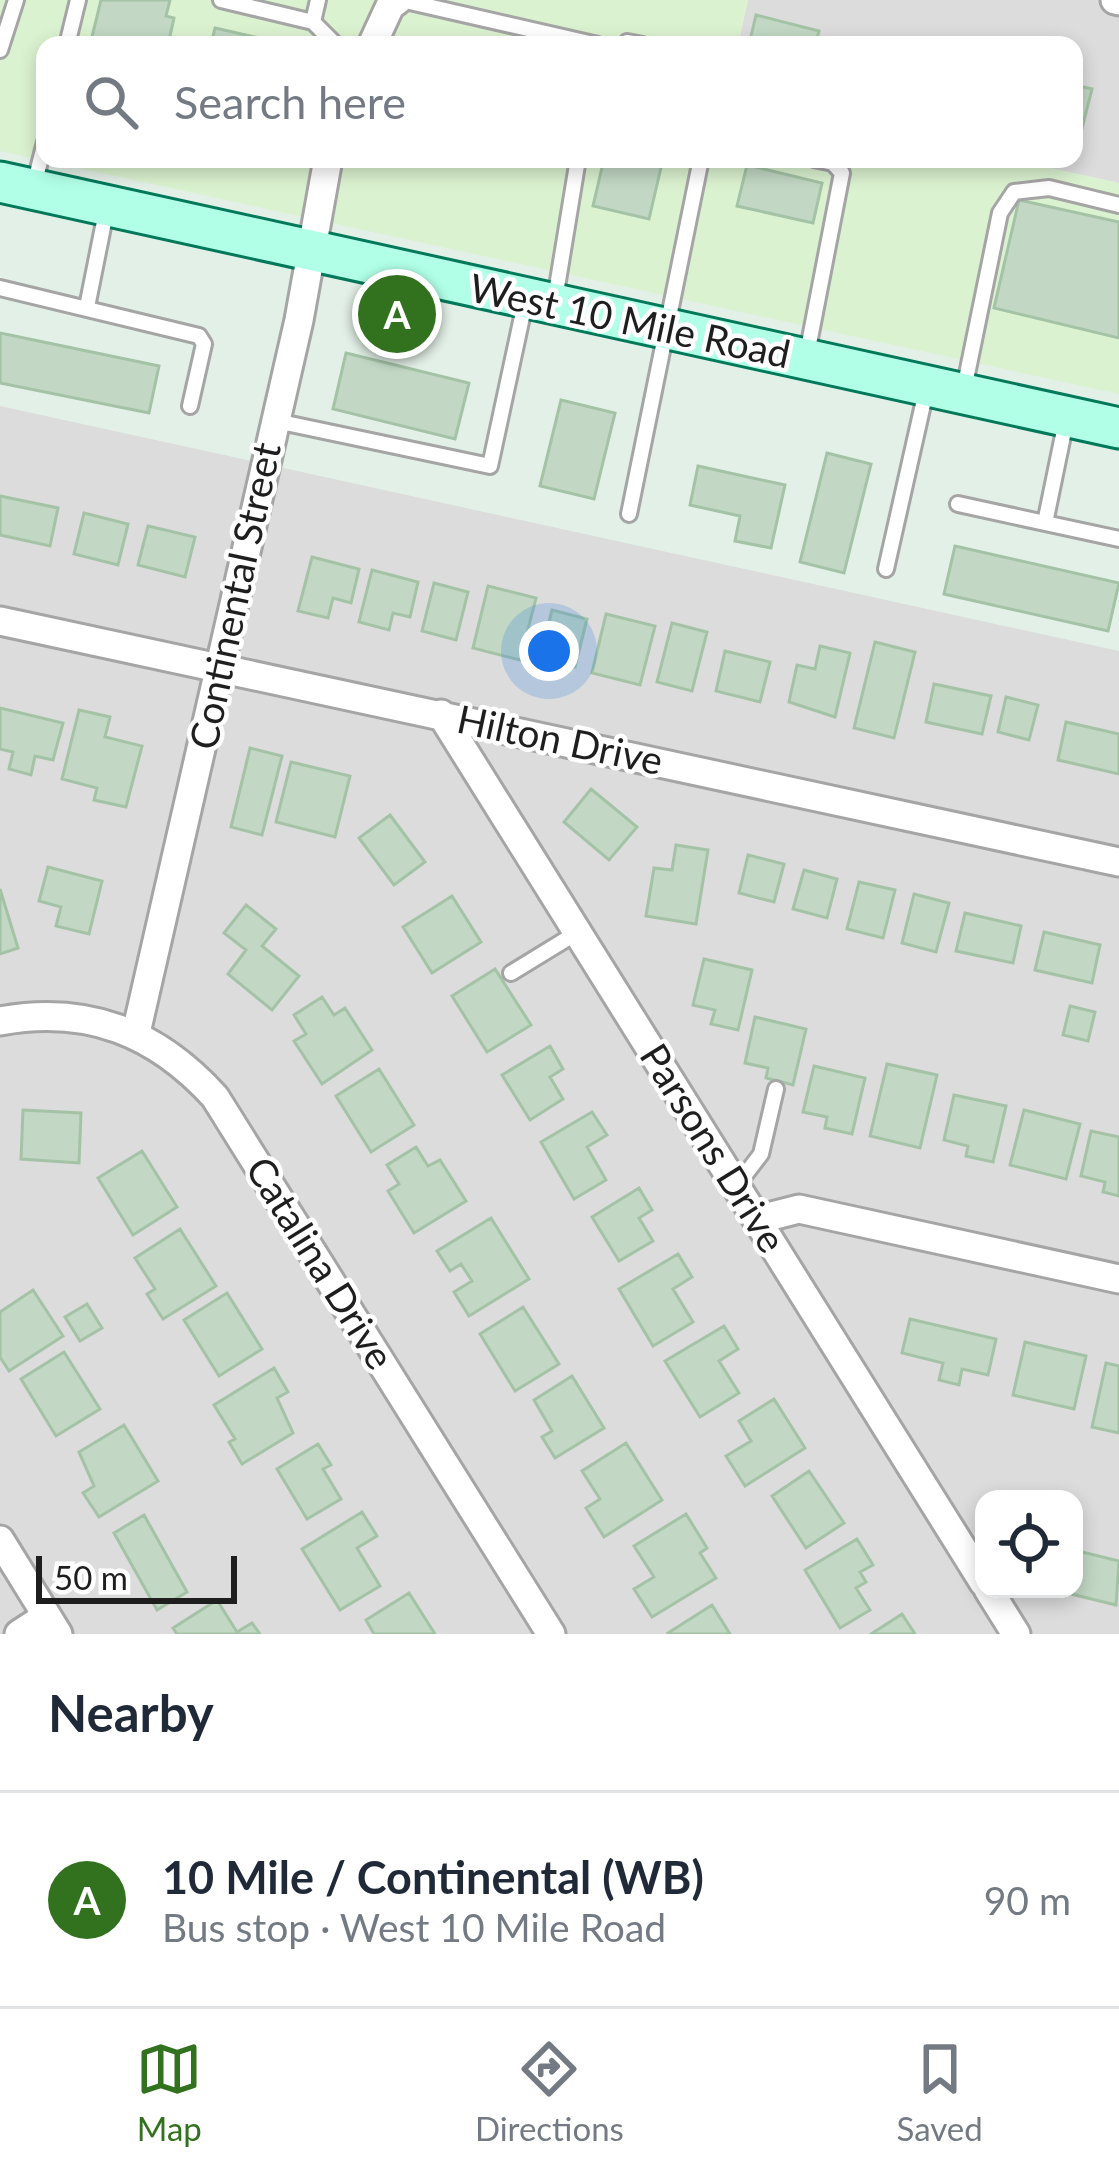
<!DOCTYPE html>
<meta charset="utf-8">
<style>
:root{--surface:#fff;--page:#f2f2f3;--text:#1f2937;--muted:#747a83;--line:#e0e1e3;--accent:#32721e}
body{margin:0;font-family:Lato,sans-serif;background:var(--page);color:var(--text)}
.controls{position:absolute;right:36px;bottom:36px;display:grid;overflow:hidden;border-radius:24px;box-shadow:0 6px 18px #0003}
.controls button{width:108px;height:108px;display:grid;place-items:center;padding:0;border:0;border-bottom:3px solid var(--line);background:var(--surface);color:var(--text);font:60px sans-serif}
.scale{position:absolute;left:36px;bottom:30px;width:201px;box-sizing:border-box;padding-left:12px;border:6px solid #1e1e1e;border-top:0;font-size:33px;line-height:42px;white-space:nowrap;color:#1e1e1e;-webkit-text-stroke:9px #fff;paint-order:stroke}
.you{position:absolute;left:549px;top:651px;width:42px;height:42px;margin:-30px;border:9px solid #fff;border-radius:50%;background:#1a73e8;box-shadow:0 0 0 18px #1a73e833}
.badge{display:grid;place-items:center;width:78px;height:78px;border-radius:50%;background:var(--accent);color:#fff;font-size:39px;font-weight:700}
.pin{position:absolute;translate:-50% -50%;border:6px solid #fff;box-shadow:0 3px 12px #0006}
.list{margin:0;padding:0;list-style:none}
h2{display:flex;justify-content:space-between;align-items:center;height:156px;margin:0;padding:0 48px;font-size:51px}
h2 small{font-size:39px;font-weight:400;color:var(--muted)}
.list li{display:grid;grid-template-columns:78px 1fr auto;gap:36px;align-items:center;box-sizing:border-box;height:216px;padding:0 48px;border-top:3px solid var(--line)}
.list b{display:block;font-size:45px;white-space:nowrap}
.list p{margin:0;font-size:39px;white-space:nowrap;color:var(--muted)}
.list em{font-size:39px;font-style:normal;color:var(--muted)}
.icon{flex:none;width:66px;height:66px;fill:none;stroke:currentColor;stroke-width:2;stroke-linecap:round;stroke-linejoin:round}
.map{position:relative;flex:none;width:1119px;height:1634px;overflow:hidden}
.search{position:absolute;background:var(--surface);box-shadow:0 6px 18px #0003;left:36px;right:36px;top:36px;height:132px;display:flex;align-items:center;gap:30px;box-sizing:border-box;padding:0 42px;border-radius:24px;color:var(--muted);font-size:45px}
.sheet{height:372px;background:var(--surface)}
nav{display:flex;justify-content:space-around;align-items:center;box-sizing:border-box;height:168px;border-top:3px solid var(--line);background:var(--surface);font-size:33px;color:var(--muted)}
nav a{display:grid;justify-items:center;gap:6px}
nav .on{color:var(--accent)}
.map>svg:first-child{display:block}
.residential{fill:#dbdcdb;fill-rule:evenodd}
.commercial{fill:#dbf2d0}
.building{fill:#c2d7c4;stroke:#a4c3a6;stroke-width:3}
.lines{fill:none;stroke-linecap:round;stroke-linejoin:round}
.lane-casing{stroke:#a5a5a5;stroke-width:20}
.street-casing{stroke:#a5a5a5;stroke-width:33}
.secondary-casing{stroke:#00795a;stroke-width:45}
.lane{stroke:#fff;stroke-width:14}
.street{stroke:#fff;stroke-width:27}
.secondary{stroke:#b1ffe7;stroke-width:39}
.labels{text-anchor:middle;stroke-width:9;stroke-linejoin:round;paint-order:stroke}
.street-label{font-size:39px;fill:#1e1e1e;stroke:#fff}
</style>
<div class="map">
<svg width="1119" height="1634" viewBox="0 0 1119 1634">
<rect width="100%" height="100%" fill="#e3f0e7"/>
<path class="residential" d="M 748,0 L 1119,0 L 1119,183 L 1009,159 L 1074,159 L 1074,45 L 738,45 Z
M 0,406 L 1119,651 L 1119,1634 L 0,1634 ZM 984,1499 L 1074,1499 L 1074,1589 L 984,1589 Z"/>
<path class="commercial" d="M 0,0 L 748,0 L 738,45 L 45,45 L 45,159 L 1009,159 L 1119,183 L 1119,394 L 0,151 Z"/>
<path class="building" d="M 101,0 L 170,0 L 166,16 L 174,18 L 168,45 L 90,45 Z
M 756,15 L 819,31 L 815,45 L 749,45 Z
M 215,28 L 290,45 L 211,45 Z
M 1074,85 L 1092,89 L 1079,140 L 1074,139 Z
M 604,159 L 663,159 L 649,219 L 593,206 Z
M 747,165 L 822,183 L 813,223 L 737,206 Z
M 1019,200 L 1119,222 L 1119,338 L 994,308 Z
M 0,333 L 159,366 L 149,413 L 0,383 Z
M 346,353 L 469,383 L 455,439 L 333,409 Z
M 561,400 L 615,413 L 594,499 L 540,486 Z
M 827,453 L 871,464 L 844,573 L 800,562 Z
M 698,466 L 785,485 L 771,548 L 735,541 L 740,516 L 690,505 Z
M 0,496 L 58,508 L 50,546 L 0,535 Z
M 84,513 L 128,524 L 118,565 L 74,554 Z
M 148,526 L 195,537 L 185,577 L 138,565 Z
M 955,546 L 1119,583 L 1108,631 L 944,594 Z
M 312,557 L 359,569 L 351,603 L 333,598 L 328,618 L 298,611 Z
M 372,570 L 418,582 L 410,617 L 393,613 L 389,630 L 359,622 Z
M 434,583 L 468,592 L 456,640 L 422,631 Z
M 488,586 L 536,598 L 520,660 L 473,648 Z
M 552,610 L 587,619 L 575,667 L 540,658 Z
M 606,614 L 655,626 L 640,685 L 592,673 Z
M 672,623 L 707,632 L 692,691 L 657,682 Z
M 875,642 L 915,652 L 894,738 L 854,728 Z
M 820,646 L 850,653 L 835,717 L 789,702 L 797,665 L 815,669 Z
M 725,651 L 770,662 L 760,702 L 716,691 Z
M 934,684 L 991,696 L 982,734 L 926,722 Z
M 1006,697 L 1038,705 L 1029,740 L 998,732 Z
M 0,708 L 63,723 L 53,760 L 35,756 L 31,775 L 9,769 L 13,752 L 0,749 Z
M 79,710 L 110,717 L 105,737 L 142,746 L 126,807 L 94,800 L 97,788 L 62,779 Z
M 1066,722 L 1119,734 L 1119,774 L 1058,760 Z
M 250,748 L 282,756 L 262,835 L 231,827 Z
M 291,762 L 350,776 L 335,837 L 276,822 Z
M 591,789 L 637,827 L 609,860 L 564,822 Z
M 390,815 L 425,862 L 394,885 L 359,838 Z
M 676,845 L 708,850 L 696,924 L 646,916 L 654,868 L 672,870 Z
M 748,855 L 784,864 L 774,902 L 739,893 Z
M 48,867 L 102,881 L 89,934 L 56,926 L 61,907 L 39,901 Z
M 804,870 L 837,879 L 827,918 L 793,909 Z
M 859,882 L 895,890 L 883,938 L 847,929 Z
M 0,889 L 18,948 L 0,954 Z
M 914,894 L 949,903 L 936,952 L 902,943 Z
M 452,896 L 481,942 L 432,973 L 403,927 Z
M 246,905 L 276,929 L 262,946 L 299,976 L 272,1010 L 228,974 L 246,950 L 224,933 Z
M 965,913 L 1021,926 L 1013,963 L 956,951 Z
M 1044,932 L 1100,945 L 1092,983 L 1035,970 Z
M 704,959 L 752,970 L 738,1030 L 711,1024 L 715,1010 L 693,1005 Z
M 495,969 L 531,1025 L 487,1052 L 452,996 Z
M 322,997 L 334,1015 L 345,1008 L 372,1050 L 322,1084 L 294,1041 L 306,1034 L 294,1015 Z
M 1070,1006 L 1095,1012 L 1088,1041 L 1063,1035 Z
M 755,1017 L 806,1029 L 793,1085 L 766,1078 L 768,1068 L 745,1063 Z
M 550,1046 L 563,1069 L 550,1077 L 563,1099 L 530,1120 L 502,1075 Z
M 887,1064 L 937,1075 L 920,1148 L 870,1136 Z
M 814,1066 L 865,1078 L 852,1134 L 825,1128 L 827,1117 L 803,1112 Z
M 379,1069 L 414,1125 L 371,1152 L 336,1096 Z
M 954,1095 L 1006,1106 L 993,1162 L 966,1156 L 968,1146 L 944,1140 Z
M 23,1110 L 81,1113 L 79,1163 L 21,1159 Z
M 1024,1110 L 1080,1124 L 1066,1179 L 1010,1165 Z
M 592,1112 L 607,1135 L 587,1147 L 606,1180 L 574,1199 L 541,1142 Z
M 1091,1131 L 1119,1137 L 1119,1196 L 1103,1192 L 1105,1182 L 1081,1176 Z
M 416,1147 L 428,1166 L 440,1160 L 466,1201 L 414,1233 L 388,1191 L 399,1184 L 387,1165 Z
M 142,1151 L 177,1207 L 133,1235 L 98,1178 Z
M 639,1188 L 652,1210 L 639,1218 L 653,1241 L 619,1261 L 592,1217 Z
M 491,1218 L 529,1279 L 469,1316 L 454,1292 L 472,1281 L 461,1264 L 450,1271 L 437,1251 Z
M 180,1229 L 216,1286 L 163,1319 L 147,1294 L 155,1289 L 135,1258 Z
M 678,1254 L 692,1277 L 673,1289 L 693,1322 L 653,1346 L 619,1289 Z
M 33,1290 L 63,1336 L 9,1371 L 0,1357 L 0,1312 Z
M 227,1293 L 262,1349 L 219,1376 L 184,1320 Z
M 87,1304 L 102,1328 L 80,1341 L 65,1317 Z
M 523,1307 L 559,1364 L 515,1391 L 480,1334 Z
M 910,1319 L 996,1339 L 988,1375 L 962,1369 L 959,1385 L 939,1380 L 943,1363 L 902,1353 Z
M 724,1326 L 738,1349 L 719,1361 L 739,1393 L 700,1417 L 665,1361 Z
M 1025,1342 L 1086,1356 L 1074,1409 L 1013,1395 Z
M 64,1352 L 100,1409 L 56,1436 L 21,1379 Z
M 1106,1363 L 1119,1366 L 1119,1433 L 1092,1427 Z
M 274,1368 L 288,1392 L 277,1398 L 293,1433 L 242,1464 L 229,1442 L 235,1439 L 214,1405 Z
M 572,1376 L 604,1428 L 555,1458 L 542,1437 L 552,1431 L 534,1400 Z
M 774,1399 L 805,1448 L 745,1486 L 726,1456 L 751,1441 L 739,1421 Z
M 124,1425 L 158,1481 L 99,1517 L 83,1493 L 94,1486 L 79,1452 Z
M 626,1443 L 662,1500 L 604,1537 L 586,1508 L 600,1499 L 582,1471 Z
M 318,1444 L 331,1465 L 323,1469 L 341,1499 L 307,1519 L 277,1469 Z
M 809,1471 L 844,1523 L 806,1548 L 772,1496 Z
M 362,1512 L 377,1536 L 357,1548 L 380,1586 L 340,1610 L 302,1549 Z
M 686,1514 L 707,1548 L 700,1553 L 716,1578 L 652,1617 L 634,1589 L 654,1577 L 634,1546 Z
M 144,1515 L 187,1592 L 157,1610 L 114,1533 Z
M 857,1539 L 873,1565 L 860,1572 L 866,1582 L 856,1588 L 870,1610 L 840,1628 L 805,1570 Z
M 1074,1550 L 1119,1561 L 1116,1605 L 1051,1589 L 1074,1589 Z
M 409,1593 L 435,1634 L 374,1634 L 366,1620 Z
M 217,1600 L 237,1632 L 252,1623 L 260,1634 L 177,1634 L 173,1628 Z
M 712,1605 L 730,1634 L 669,1634 L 668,1633 Z
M 902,1614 L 915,1634 L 871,1634 Z"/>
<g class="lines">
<defs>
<path id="lane" d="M 221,0 L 313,22 L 336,45
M 401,0 L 598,45
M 313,22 L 318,0
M 627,42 L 643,45
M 67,45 L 78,0
M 0,50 L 16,0
M 34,185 L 45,142
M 0,288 L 199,336 L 204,344 L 190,406
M 555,299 L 578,159
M 87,307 L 106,212
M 807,354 L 842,173 L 833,163 L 814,159
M 964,389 L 1000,213 L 1014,192 L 1049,188 L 1119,205
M 276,421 L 490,466 L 525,303
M 958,504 L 1045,523 L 1066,421
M 629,514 L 701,159
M 1045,523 L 1119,539
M 886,569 L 926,391
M 511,973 L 578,932
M 738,1184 L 761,1154 L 776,1089"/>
<path id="street" d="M 1115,0 L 1119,1
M 372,45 L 390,6 L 398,0
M 0,621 L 1119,862
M 441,714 L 984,1583
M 0,1021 C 87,1005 156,1032 215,1097 L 551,1634
M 136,1033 L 299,320 L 328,159
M 760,1219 L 799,1209 L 1119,1279
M 0,1540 L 58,1634
M 988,1589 L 1016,1634
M 19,1634 L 47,1616"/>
<path id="secondary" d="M 0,182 L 1119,428"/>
</defs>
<use href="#lane" class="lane-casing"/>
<use href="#street" class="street-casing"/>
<use href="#secondary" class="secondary-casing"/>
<use href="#lane" class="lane"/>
<use href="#street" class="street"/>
<use href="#secondary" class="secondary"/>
</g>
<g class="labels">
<g class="street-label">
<text transform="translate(630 321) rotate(12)" y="14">West 10 Mile Road</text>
<text transform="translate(235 596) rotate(-78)" y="14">Continental Street</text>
<text transform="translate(560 740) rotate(12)" y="14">Hilton Drive</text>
<text transform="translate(713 1148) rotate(58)" y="14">Parsons Drive</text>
<text transform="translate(320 1263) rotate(58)" y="14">Catalina Drive</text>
</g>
</g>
</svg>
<div class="controls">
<button><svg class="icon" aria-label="locate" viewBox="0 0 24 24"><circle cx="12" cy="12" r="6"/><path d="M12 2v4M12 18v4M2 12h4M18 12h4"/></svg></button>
</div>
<div class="scale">50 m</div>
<div class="you"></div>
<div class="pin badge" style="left:397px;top:314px">A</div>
<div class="search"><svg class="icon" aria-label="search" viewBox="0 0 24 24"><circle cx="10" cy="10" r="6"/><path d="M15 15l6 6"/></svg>Search here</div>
</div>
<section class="sheet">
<h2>Nearby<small></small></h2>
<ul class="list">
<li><span class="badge">A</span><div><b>10 Mile / Continental (WB)</b><p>Bus stop · West 10 Mile Road</p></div><em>90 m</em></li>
</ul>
</section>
<nav>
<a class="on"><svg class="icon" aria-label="map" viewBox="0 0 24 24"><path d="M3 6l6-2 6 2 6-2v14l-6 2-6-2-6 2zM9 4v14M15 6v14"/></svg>Map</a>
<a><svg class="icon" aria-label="directions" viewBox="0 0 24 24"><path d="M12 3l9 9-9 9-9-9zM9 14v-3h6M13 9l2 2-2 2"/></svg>Directions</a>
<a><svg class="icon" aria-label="saved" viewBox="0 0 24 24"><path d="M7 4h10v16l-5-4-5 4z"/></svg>Saved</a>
</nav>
